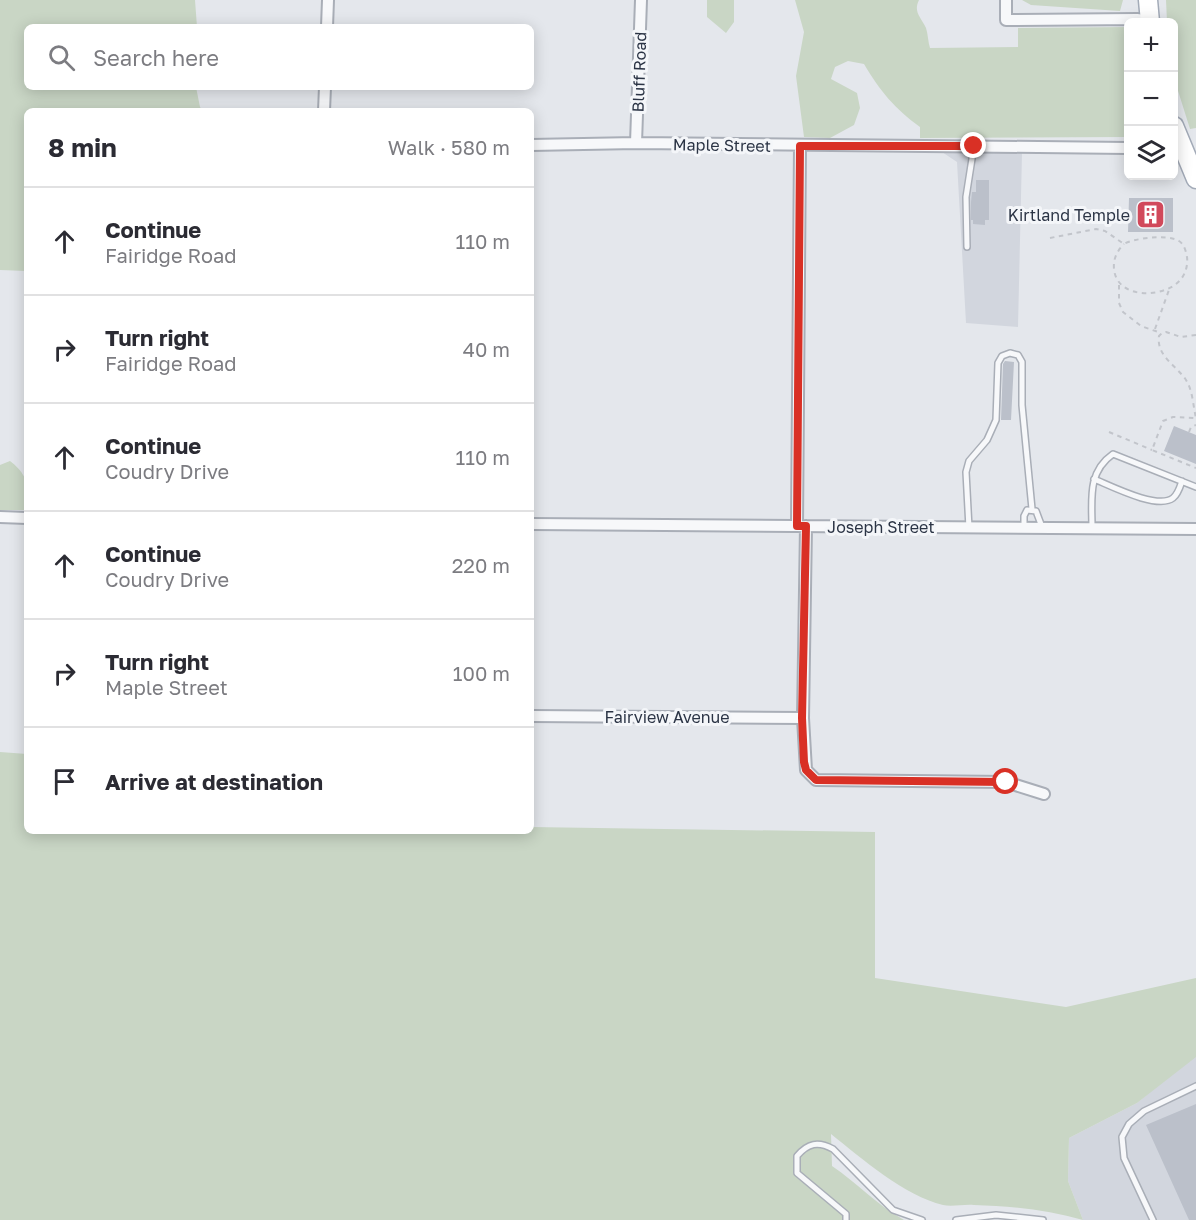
<!DOCTYPE html>
<meta charset="utf-8">
<style>
:root{--surface:#fff;--page:#f7f7f7;--text:#2b2b33;--muted:#7c7c81;--line:#e1e1e2}
body{margin:0;font-family:"Golos Text",sans-serif;background:var(--page);color:var(--text)}
.controls{position:absolute;right:18px;top:18px;display:grid;overflow:hidden;border-radius:9px;box-shadow:0 3px 15px #0003}
.controls button{width:54px;height:54px;display:grid;place-items:center;padding:0;border:0;border-bottom:2px solid var(--line);background:var(--surface);color:var(--text);font:30px sans-serif}
.stop{position:absolute;width:18px;height:18px;margin:-14px;border:4px solid #d93025;border-radius:50%;background:#fff}
.stop.end{background:#d93025;border-color:#fff;box-shadow:0 2px 6px #0008}
.list{margin:0;padding:0;list-style:none}
h2{display:flex;justify-content:space-between;align-items:center;height:78px;margin:0;padding:0 24px;font-size:26px}
h2 small{font-size:20px;font-weight:400;color:var(--muted)}
.list li{display:grid;grid-template-columns:39px 1fr auto;gap:18px;align-items:center;box-sizing:border-box;height:108px;padding:0 24px;border-top:2px solid var(--line)}
.list b{display:block;font-size:22px;white-space:nowrap}
.list p{margin:0;font-size:20px;white-space:nowrap;color:var(--muted)}
.list em{font-size:20px;font-style:normal;color:var(--muted)}
.icon{flex:none;width:33px;height:33px;fill:none;stroke:currentColor;stroke-width:2;stroke-linecap:round;stroke-linejoin:round}
.map{position:relative;flex:none;width:1196px;height:1220px;overflow:hidden}
.search{position:absolute;background:var(--surface);box-shadow:0 3px 15px #0003;left:24px;top:24px;width:510px;height:66px;display:flex;align-items:center;gap:15px;box-sizing:border-box;padding:0 21px;border-radius:9px;color:var(--muted);font-size:22px}
.panel{position:absolute;background:var(--surface);box-shadow:0 3px 15px #0003;left:24px;top:108px;width:510px;height:726px;border-radius:9px}
.map>svg:first-child{display:block}
.built{fill:#d2d6de}
.green{fill:#c9d6c5}
.building{fill:#bbc0ca}
.lines{fill:none;stroke-linecap:round;stroke-linejoin:round}
.lane-casing{stroke:#a9aeb7;stroke-width:8}
.street-casing{stroke:#a9aeb7;stroke-width:14}
.primary-casing{stroke:#a3abb8;stroke-width:21}
.path{stroke:#c2c5cb;stroke-width:2;stroke-dasharray:4.5 4.5;stroke-linecap:butt}
.lane{stroke:#f7f8fa;stroke-width:5}
.street{stroke:#f7f8fa;stroke-width:10}
.primary{stroke:#fff;stroke-width:18}
.route{stroke:#d93025;stroke-width:8}
.labels{text-anchor:middle;stroke-width:6;stroke-linejoin:round;paint-order:stroke}
.street-label{font-size:16px;fill:#2b3445;stroke:#f4f6f9}
.poi-label{font-size:16px;fill:#2b3445;stroke:#f4f6f9;text-anchor:end}
</style>
<div class="map">
<svg width="1196" height="1220" viewBox="0 0 1196 1220">
<rect width="100%" height="100%" fill="#e4e7ec"/>
<path class="built" d="M 939,150 L 1022,153 L 1018,327 L 966,323 L 957,162 Z
M 1196,1054 L 1196,1220 L 1083,1220 L 1068,1181 L 1069,1138 L 1137,1103 Z"/>
<path class="green" d="M 0,0 L 195,0 L 197,27 L 27,27 L 27,87 L 196,87 L 200,107 L 203,111 L 27,111 L 27,285 L 26,271 L 0,270 Z
M 707,0 L 734,0 L 734,22 L 726,33 L 707,17 Z
M 795,0 L 919,0 C 913,12 921,17 926,28 C 928,34 928,42 930,48 L 1018,47 L 1018,28 L 1128,27 L 1128,137 L 920,138 L 920,127 C 895,109 880,91 864,64 L 848,61 L 835,67 L 831,79 L 857,93 L 860,108 L 854,125 L 830,138 L 804,137 L 796,76 L 804,32 Z
M 1022,0 L 1123,0 L 1120,11 L 1031,5 Z
M 1166,0 L 1196,0 L 1196,128 L 1190,129 L 1174,78 L 1174,22 L 1167,22 Z
M 10,461 C 27,473 32,491 26,510 L 0,510 L 0,465 Z
M 0,752 L 27,754 L 27,831 L 531,831 L 531,827 L 875,832 L 875,978 L 1066,1007 L 1196,978 L 1196,1057 L 1137,1103 L 1069,1138 L 1068,1181 L 1083,1220 C 1048,1210 1011,1206 974,1205 C 964,1204 952,1207 943,1205 C 905,1196 861,1158 831,1134 L 832,1166 C 857,1183 877,1205 904,1220 L 0,1220 Z"/>
<path class="building" d="M 976,180 L 989,180 L 989,220 L 985,220 L 985,225 L 973,224 L 973,220 L 971,220 L 971,202 L 972,192 L 976,192 Z
M 1129,198 L 1173,198 L 1173,232 L 1128,232 Z
M 1005,361 L 1014,362 L 1011,420 L 1001,420 L 1003,364 Z
M 1174,426 L 1196,435 L 1196,464 L 1164,451 Z
M 1196,1104 L 1196,1220 L 1189,1220 L 1146,1125 Z"/>
<g class="lines">
<defs>
<path id="lane" d="M 967,247 L 966,197 L 974,146
M 1094,479 C 1111,486 1158,510 1173,498 C 1178,494 1180,487 1182,481
M 969,528 L 966,472 L 969,461 L 987,440 L 996,420 L 998,363 L 1002,356 L 1010,353 L 1018,355 L 1022,362 L 1022,405 L 1032,509
M 1024,528 L 1024,516 L 1027,510 L 1036,511 L 1042,527
M 1092,528 C 1092,500 1087,472 1113,454 L 1196,487
M 846,1220 L 846,1214 L 797,1173 L 797,1156 C 808,1143 818,1141 833,1149 L 893,1210 L 922,1220
M 956,1220 L 996,1215 L 1043,1220
M 1153,1220 L 1124,1158 L 1122,1137 L 1129,1124 L 1144,1111 L 1196,1086"/>
<path id="street" d="M 1006,0 L 1006,20 L 1137,19 L 1149,21
M 327,27 L 328,0
M 324,111 L 325,87
M 636,143 L 641,0
M 531,145 L 636,143 L 1128,148
M 0,517 L 27,518
M 531,524 L 1196,529
M 797,526 L 800,146
M 806,526 L 803,718 L 806,770 L 816,780 L 1006,782 L 1044,794
M 531,716 L 803,718"/>
<path id="primary" d="M 1148,0 L 1150,22
M 1174,126 L 1196,179"/>
</defs>
<use href="#lane" class="lane-casing"/>
<use href="#street" class="street-casing"/>
<use href="#primary" class="primary-casing"/>
<path class="path" d="M 1050,238 L 1096,229 L 1105,231 L 1124,244 C 1134,238 1169,234 1179,241 C 1184,244 1186,251 1187,257 C 1188,264 1186,273 1181,279 C 1167,298 1117,301 1114,269 C 1113,259 1117,251 1124,244
M 1119,285 L 1119,303 L 1123,312 L 1141,326 L 1161,333
M 1155,329 L 1170,287
M 1196,335 L 1181,337 L 1166,332 L 1162,333 L 1159,336 C 1156,356 1177,366 1186,380 C 1193,391 1193,406 1196,418 L 1173,417 L 1163,421 L 1152,450 L 1196,468
M 1109,432 L 1152,450
M 1189,432 L 1191,427 L 1196,425"/>
<use href="#lane" class="lane"/>
<use href="#street" class="street"/>
<use href="#primary" class="primary"/>
</g>
<g class="lines">
<path class="route" d="M 974,146 L 800,146 L 797,526 L 806,526 L 802,718 L 804,762 L 806,770 L 816,780 L 1006,782"/>
</g>
<defs>
<symbol id="building-square" viewBox="-11 -11 22 22"><rect x="-9" y="-9" width="18" height="18" rx="4" fill="#d1495b" stroke="#f4f6f9"/><path d="M-4-6H4V6H1V3H-1V6H-4ZM-2.5-4.3h1.7v1.8h-1.7ZM.8-4.3h1.7v1.8H.8ZM-2.5-1h1.7V.8h-1.7ZM.8-1h1.7V.8H.8Z" fill="#fff"/></symbol>
</defs>
<g fill-rule="evenodd">
<use href="#building-square" x="1134" y="198" width="33" height="33"/>
</g>
<g class="labels">
<g class="street-label">
<text transform="translate(639 72) rotate(-88)" y="6">Bluff Road</text>
<text transform="translate(722 145) rotate(1)" y="6">Maple Street</text>
<text x="881" y="533">Joseph Street</text>
<text x="667" y="723">Fairview Avenue</text>
</g>
<g class="poi-label">
<text x="1130" y="221">Kirtland Temple</text>
</g>
</g>
</svg>
<div class="controls">
<button>+</button>
<button>−</button>
<button><svg class="icon" aria-label="layers" viewBox="0 0 24 24"><path d="M12 4l9 5-9 5-9-5zM3 14l9 5 9-5"/></svg></button>
</div>
<div class="stop" style="left:1006px;top:782px"></div>
<div class="stop end" style="left:974px;top:146px"></div>
<div class="search"><svg class="icon" aria-label="search" viewBox="0 0 24 24"><circle cx="10" cy="10" r="6"/><path d="M15 15l6 6"/></svg>Search here</div>
<section class="panel">
<h2>8 min<small>Walk · 580 m</small></h2>
<ul class="list">
<li><svg class="icon" aria-label="ahead" viewBox="0 0 24 24"><path d="M12 20V5M6 11l6-6 6 6"/></svg><div><b>Continue</b><p>Fairidge Road</p></div><em>110 m</em></li>
<li><svg class="icon" aria-label="right" viewBox="0 0 24 24"><path d="M7 20v-9h11M14 6l5 5-5 5"/></svg><div><b>Turn right</b><p>Fairidge Road</p></div><em>40 m</em></li>
<li><svg class="icon" aria-label="ahead" viewBox="0 0 24 24"><path d="M12 20V5M6 11l6-6 6 6"/></svg><div><b>Continue</b><p>Coudry Drive</p></div><em>110 m</em></li>
<li><svg class="icon" aria-label="ahead" viewBox="0 0 24 24"><path d="M12 20V5M6 11l6-6 6 6"/></svg><div><b>Continue</b><p>Coudry Drive</p></div><em>220 m</em></li>
<li><svg class="icon" aria-label="right" viewBox="0 0 24 24"><path d="M7 20v-9h11M14 6l5 5-5 5"/></svg><div><b>Turn right</b><p>Maple Street</p></div><em>100 m</em></li>
<li><svg class="icon" aria-label="arrive" viewBox="0 0 24 24"><path d="M6 21V4h12l-3 4 3 4H6"/></svg><div><b>Arrive at destination</b></div></li>
</ul>
</section>
</div>
